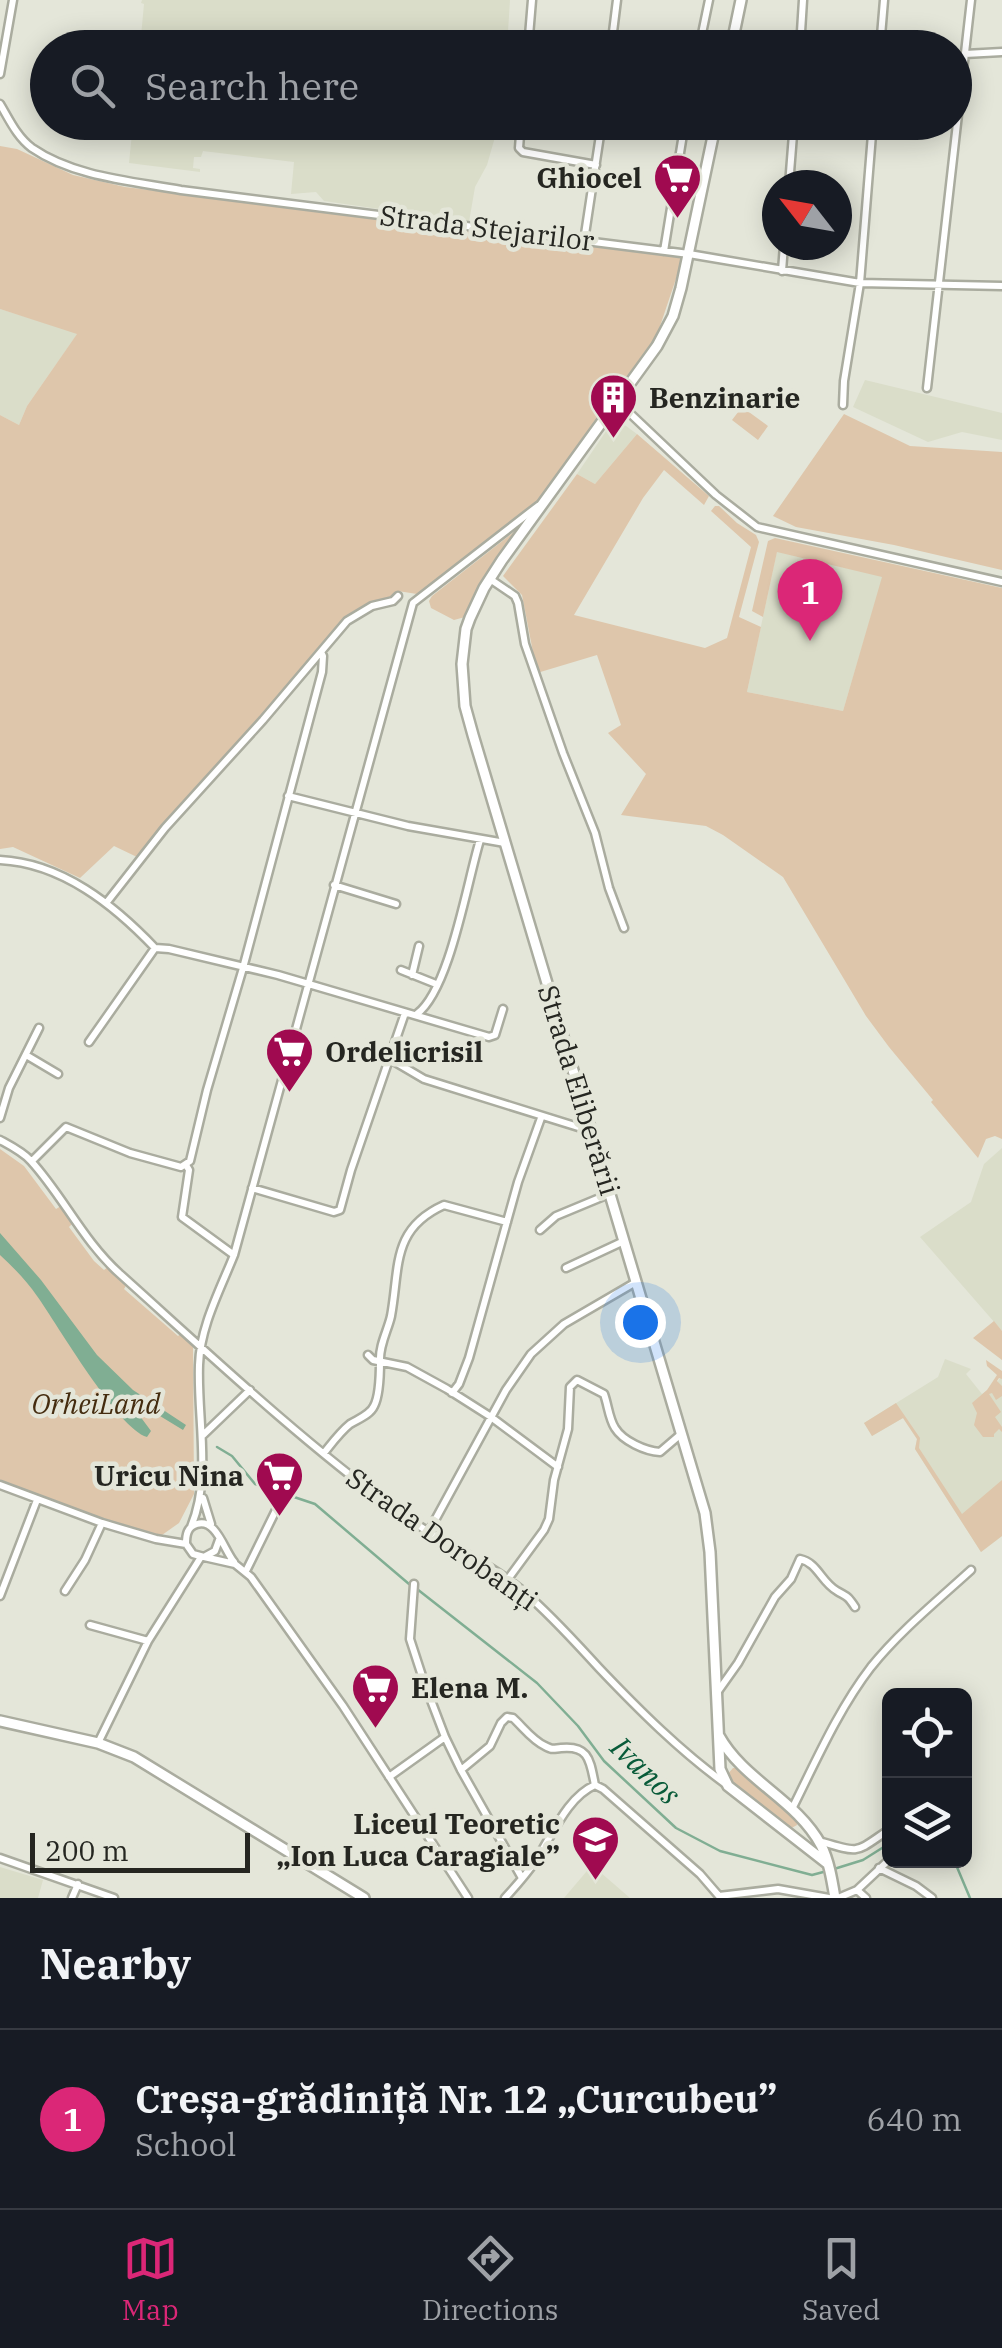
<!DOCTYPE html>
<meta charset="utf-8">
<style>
:root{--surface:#171b24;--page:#20242c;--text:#f1f3f6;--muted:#9ea1a6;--line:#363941;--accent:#db2777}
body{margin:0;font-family:"IBM Plex Serif",serif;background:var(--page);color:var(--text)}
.controls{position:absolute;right:30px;bottom:30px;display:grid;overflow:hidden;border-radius:15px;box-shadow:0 5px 25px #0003}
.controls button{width:90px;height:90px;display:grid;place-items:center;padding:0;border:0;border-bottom:2px solid var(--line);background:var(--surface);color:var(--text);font:50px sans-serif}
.compass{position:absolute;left:762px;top:170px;width:90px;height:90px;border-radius:50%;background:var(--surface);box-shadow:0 5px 25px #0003;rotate:301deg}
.scale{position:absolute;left:30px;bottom:25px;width:220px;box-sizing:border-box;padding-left:10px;border:5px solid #252621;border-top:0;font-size:28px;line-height:35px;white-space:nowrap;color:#252621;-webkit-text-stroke:8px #e4e6d9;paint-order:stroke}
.you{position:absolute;left:640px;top:1322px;width:35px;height:35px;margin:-25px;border:8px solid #fff;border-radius:50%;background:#1a73e8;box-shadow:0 0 0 15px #1a73e833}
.badge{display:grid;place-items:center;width:65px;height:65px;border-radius:50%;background:var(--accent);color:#fff;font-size:32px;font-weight:700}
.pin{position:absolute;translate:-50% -82px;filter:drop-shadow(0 2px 5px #0008)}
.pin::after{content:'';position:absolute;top:52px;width:35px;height:30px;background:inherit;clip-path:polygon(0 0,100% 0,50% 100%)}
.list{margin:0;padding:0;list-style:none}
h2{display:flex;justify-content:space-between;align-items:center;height:130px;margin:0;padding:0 40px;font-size:42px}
h2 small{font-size:32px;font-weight:400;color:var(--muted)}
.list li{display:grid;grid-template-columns:65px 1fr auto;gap:30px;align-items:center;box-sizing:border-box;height:180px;padding:0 40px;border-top:2px solid var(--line)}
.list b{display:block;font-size:38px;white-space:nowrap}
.list p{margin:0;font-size:32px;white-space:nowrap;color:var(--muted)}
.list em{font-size:32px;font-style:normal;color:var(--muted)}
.icon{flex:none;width:55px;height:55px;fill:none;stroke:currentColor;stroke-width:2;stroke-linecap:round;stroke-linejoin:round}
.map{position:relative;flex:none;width:1002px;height:1898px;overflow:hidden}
.search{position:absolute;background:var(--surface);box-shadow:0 5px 25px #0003;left:30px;right:30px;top:30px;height:110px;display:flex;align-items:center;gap:25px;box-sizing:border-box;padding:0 35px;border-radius:55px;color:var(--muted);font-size:38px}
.sheet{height:310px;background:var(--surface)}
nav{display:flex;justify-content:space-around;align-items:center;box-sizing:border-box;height:140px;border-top:2px solid var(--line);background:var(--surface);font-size:28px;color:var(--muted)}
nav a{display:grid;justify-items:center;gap:5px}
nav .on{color:var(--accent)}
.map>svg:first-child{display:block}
.built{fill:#daddc9}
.green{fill:#dec6ab}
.water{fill:#80ae93}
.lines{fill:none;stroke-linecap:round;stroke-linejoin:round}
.stream{stroke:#80ae93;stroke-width:2.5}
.street-casing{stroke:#aaac9f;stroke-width:11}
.secondary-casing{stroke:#aaac9f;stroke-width:14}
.street{stroke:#fff;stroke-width:6}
.secondary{stroke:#fff;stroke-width:9}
.labels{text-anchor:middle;stroke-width:9;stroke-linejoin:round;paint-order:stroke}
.poi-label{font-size:28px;font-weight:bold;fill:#252621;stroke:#e4e6d9;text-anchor:end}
.street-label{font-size:28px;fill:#252621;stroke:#e4e6d9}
.park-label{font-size:28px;font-style:italic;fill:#442c0f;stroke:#e4e6d9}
.water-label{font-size:30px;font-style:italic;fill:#095b39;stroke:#e4e6d9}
</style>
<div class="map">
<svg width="1002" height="1898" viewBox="0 0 1002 1898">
<rect width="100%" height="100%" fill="#e4e6d9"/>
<path class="built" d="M 142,0 L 510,0 L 507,47 L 140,47 L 144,4 L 141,3 Z
M 133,123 L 133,122 L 499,123 L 487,165 L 475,187 L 469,222 L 324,201 L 316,192 L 291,194 L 294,162 L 203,151 L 201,157 L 194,157 L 193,168 L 200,169 L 200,172 L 129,163 Z
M 0,309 L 78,333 L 27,406 L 19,425 L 0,415 Z
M 865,380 L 1002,413 L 1002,440 L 962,432 L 928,442 L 853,407 Z
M 615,418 L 637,434 L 595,484 L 577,474 Z
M 777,551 L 883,576 L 843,711 L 747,692 Z
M 1002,1148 L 1002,1331 L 920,1237 L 971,1202 L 984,1164 Z
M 945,1359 L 971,1369 L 966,1374 L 982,1394 L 996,1384 L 1002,1375 L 1002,1536 L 981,1552 L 915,1449 L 917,1439 L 903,1418 L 872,1436 L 864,1423 L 938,1377 Z
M 592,1865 L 630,1898 L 564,1898 Z
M 0,1867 L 43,1880 L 38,1898 L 0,1898 Z"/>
<path class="green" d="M 0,146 L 17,149 L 73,175 L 125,187 L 678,256 L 682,261 L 657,335 L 540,499 L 417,594 L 398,591 L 388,598 L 368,604 L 346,619 L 137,857 L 114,846 L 80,878 L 13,847 L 0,849 L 0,415 L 19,425 L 27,406 L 77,334 L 0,309 Z
M 742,407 L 768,426 L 758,440 L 732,420 Z
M 844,414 L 910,446 L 1002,452 L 1002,570 L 894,545 L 796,527 L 773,516 Z
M 637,434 L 709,496 L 704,505 L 664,470 L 643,498 L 574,615 L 705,648 L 727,638 L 751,547 L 711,511 L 715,506 L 719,506 L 737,523 L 756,535 L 759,542 L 739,617 L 761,627 L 747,692 L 843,711 L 882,577 L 777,552 L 763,617 L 752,611 L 768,541 L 775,538 L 1002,588 L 1002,1139 L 995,1136 L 986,1139 L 978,1158 L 931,1102 L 933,1100 L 889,1047 L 866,1016 L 783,877 L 723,835 L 706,826 L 621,815 L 646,774 L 608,733 L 621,725 L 597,655 L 537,673 L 522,595 L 503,576 L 577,474 L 595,484 Z
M 515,531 L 482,583 L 465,617 L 454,620 L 431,608 L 429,601 L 432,596 Z
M 0,1149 L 24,1166 L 56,1209 L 61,1206 L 73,1223 L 69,1227 L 94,1261 L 104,1270 L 108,1267 L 127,1284 L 124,1289 L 178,1336 L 182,1333 L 193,1347 L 194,1494 L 179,1523 L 162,1535 L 157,1536 L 58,1503 L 0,1481 Z
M 994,1321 L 1002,1331 L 1002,1360 L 973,1338 Z
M 986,1360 L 1002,1371 L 1002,1379 L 999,1378 L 997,1381 L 1002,1386 L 1002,1396 L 996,1400 L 992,1393 L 989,1394 L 1001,1412 L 995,1417 L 1002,1427 L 1002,1432 L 999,1429 L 994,1434 L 994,1437 L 983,1437 L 974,1425 L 977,1413 L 972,1403 L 987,1390 L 997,1375 L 987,1366 Z
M 896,1403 L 920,1438 L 919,1448 L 962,1514 L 1002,1480 L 1002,1536 L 981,1552 L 915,1449 L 917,1439 L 903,1418 L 872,1436 L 864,1423 Z
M 733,1768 L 737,1768 L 796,1816 L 797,1825 L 788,1830 L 728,1780 L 727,1775 Z"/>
<path class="water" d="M 0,1233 L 41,1280 L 97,1355 L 133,1390 L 186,1425 L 183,1430 L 132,1399 L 131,1404 L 151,1431 L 147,1437 C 118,1429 57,1324 37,1296 C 27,1281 13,1267 0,1255 Z"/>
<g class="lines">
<path class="stream" d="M 217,1447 L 232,1456 L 255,1484 L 315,1504 L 409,1584
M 417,1589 L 537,1683 L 578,1726 L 604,1761 L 676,1828 L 720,1851 L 812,1875 L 827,1871
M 954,1860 L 970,1898
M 834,1869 L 863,1860 L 890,1843"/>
<defs>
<path id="street" d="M 528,48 L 532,0
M 611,48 L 617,0
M 699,48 L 709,0
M 800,48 L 803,0
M 880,48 L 884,0
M 965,54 L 1002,52
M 0,74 L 13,0
M 0,104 C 9,119 17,137 32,148 C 74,177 132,181 181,190 L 689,254 L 860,283 L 1002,286
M 521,122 L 519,148 L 523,152 L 596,165
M 789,185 L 794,122
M 584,241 L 602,122
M 664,251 L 685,122
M 782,271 L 784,245
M 927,388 L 971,0
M 617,401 L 716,495 L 757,527 L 1002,582
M 843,405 L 844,381 L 860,283 L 873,122
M 490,579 L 515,596 L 518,603 L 525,644 L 563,753 L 595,833 L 609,888 L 624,928
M 288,796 L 408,826 L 505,843
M 0,860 C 62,863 114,905 155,948 L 169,949 L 278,975 L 489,1037 L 495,1035 L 503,1009
M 334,885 L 396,904
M 107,902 L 165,828 L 263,720 L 347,621 L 372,606 L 393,601 L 398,596
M 401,970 L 436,984
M 412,975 L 419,946
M 417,1014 C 450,989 467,882 480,840
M 89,1042 L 155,948
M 26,1055 L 58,1074
M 390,1059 L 424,1079 L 591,1131
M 0,1118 L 9,1088 L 39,1028
M 0,1140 C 11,1146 23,1152 31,1161 C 63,1196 83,1241 120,1274 C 210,1355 299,1439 397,1511 C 437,1541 486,1560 524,1592 C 551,1615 575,1642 599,1668 C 639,1710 680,1751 727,1785
M 32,1161 L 66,1127 L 130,1153 L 181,1167 L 190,1161 L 207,1090 L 243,968 L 322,672 L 323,656 L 321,652
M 186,1165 L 189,1170 L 182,1217 L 234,1255
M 252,1188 L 334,1212 L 340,1210 L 351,1170 L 405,1013
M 540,1230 L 556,1216 L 609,1194
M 566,1268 L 624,1241
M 368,1355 L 373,1360 L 407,1367 L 447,1389 L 491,1417 L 558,1467
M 452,1393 L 459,1384 L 469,1358 L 518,1182 L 541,1118
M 202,1436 L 250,1390
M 324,1453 C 332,1443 340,1432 350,1424 C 358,1419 370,1415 374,1406 C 380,1395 380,1373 380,1361 C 379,1345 388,1330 391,1316 C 400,1267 391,1229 444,1205 L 507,1222
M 0,1485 L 102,1523 L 156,1539 L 186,1544
M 203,1498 L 211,1524
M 191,1527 C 212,1476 197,1419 199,1365 C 200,1327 220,1290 234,1255 L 413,603 L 538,506
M 428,1533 L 506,1390 L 531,1354 L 564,1324 L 636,1282
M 186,1544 C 186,1535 187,1527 197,1524 C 216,1518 224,1550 234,1562
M 186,1544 L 193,1554 L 204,1557 L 215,1551 L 219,1540
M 204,1557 L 235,1564 L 251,1577 L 343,1706 L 468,1898
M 246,1571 L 279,1504
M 508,1579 L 544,1530 L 549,1519 L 554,1480 L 568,1429 L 570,1387 L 577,1380 L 604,1394 C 608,1405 609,1419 615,1428 C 623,1441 645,1451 660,1452 L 681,1434
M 414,1584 L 410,1639 L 424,1682 L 445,1737 L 461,1770 L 522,1878
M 65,1591 L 85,1560 L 102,1523
M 0,1596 L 37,1500
M 90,1625 L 148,1641
M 716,1694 L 738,1663 L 775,1597 L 791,1579 L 800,1559 C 818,1563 821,1582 837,1591 C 847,1597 847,1595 855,1607
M 98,1743 L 148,1641 L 201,1557
M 461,1770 L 490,1746 L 501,1723 L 507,1717 L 513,1718 C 523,1727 532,1740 545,1746 C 553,1750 552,1749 561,1748 C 590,1745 590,1762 595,1785
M 389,1777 L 445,1737
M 792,1809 C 816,1761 838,1710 871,1667 C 900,1631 937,1601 971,1570
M 819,1841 C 862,1854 854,1853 890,1829
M 0,1858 L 114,1898
M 879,1868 L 916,1886 L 932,1898
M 857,1890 L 866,1898
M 72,1898 L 78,1884
M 505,1898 C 516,1886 527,1874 536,1860 C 552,1836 567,1797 595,1785 L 603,1789 L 700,1874 L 719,1896 L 778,1889 L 829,1898
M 838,1898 L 857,1890 L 890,1859"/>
<path id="secondary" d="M 731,48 L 741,0
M 716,122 L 681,288 L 673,316 L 657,346 L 502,560 L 484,588 L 470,618 L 466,629 L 462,664 L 465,706 L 473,735 L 705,1513 L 710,1552 L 720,1769 L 728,1786 L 828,1864
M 0,1721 L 98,1743 L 134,1757 L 364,1898
M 719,1736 C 744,1781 796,1799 821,1845 C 829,1861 832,1880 835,1898"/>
</defs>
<use href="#street" class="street-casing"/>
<use href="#secondary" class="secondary-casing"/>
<use href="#street" class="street"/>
<use href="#secondary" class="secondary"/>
</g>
<defs>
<symbol id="supermarket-pin" viewBox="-11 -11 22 30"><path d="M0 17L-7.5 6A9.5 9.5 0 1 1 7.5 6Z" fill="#a00a50" stroke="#e4e6d9"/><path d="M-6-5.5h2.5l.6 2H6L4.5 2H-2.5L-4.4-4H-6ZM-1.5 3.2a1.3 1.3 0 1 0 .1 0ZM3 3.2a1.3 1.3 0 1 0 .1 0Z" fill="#fff"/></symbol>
<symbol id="building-pin" viewBox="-11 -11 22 30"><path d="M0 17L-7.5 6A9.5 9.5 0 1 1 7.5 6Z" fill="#a00a50" stroke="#e4e6d9"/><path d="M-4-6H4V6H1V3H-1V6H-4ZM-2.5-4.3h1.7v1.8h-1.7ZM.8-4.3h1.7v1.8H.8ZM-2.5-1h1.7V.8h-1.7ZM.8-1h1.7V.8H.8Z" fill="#fff"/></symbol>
<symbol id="school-pin" viewBox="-11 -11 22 30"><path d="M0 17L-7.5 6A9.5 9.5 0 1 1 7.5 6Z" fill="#a00a50" stroke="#e4e6d9"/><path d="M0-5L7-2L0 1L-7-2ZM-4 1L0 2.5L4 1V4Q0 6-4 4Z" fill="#fff"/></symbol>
</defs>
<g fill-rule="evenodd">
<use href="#supermarket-pin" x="650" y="150" width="55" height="75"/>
<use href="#building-pin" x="586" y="370" width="55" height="75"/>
<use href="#supermarket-pin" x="262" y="1024" width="55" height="75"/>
<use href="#supermarket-pin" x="252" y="1448" width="55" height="75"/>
<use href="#supermarket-pin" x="348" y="1660" width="55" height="75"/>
<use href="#school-pin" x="568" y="1812" width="55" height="75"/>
</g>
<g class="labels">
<g class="poi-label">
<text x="642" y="188">Ghiocel</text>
<text x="649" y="408" text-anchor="start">Benzinarie</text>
<text x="325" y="1062" text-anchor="start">Ordelicrisil</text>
<text x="244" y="1486">Uricu Nina</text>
<text x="411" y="1698" text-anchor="start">Elena M.</text>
<text x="560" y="1834">Liceul Teoretic<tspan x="560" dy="32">„Ion Luca Caragiale”</tspan></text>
</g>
<g class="street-label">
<text transform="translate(487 228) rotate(7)" y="10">Strada Stejarilor</text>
<text transform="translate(579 1090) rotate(73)" y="10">Strada Eliberării</text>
<text transform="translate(442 1539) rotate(35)" y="10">Strada Dorobanți</text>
</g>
<g class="park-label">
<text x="96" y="1414">OrheiLand</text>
</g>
<g class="water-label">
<text transform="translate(645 1771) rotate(44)" y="10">Ivanos</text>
</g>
</g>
</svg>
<div class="controls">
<button><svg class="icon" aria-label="locate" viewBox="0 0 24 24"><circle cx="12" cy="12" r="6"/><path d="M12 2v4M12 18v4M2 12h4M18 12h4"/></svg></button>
<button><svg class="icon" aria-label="layers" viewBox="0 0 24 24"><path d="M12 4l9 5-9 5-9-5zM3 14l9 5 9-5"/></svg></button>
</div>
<svg class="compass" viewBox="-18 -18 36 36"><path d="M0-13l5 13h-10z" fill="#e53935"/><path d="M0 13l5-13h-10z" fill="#9ea1a6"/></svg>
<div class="scale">200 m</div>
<div class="you"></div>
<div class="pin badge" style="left:810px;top:641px">1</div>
<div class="search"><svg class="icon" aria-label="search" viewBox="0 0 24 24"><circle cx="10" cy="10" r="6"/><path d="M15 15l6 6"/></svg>Search here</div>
</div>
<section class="sheet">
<h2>Nearby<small></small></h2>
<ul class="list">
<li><span class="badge">1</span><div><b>Creșa-grădiniță Nr. 12 „Curcubeu”</b><p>School</p></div><em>640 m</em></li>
</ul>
</section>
<nav>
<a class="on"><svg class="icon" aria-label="map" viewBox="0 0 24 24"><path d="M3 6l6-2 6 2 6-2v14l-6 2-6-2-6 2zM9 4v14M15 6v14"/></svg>Map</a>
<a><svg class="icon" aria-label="directions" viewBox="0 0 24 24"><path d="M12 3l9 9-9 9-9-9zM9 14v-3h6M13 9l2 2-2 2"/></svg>Directions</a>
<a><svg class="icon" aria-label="saved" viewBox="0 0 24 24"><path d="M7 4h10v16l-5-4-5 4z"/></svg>Saved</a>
</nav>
